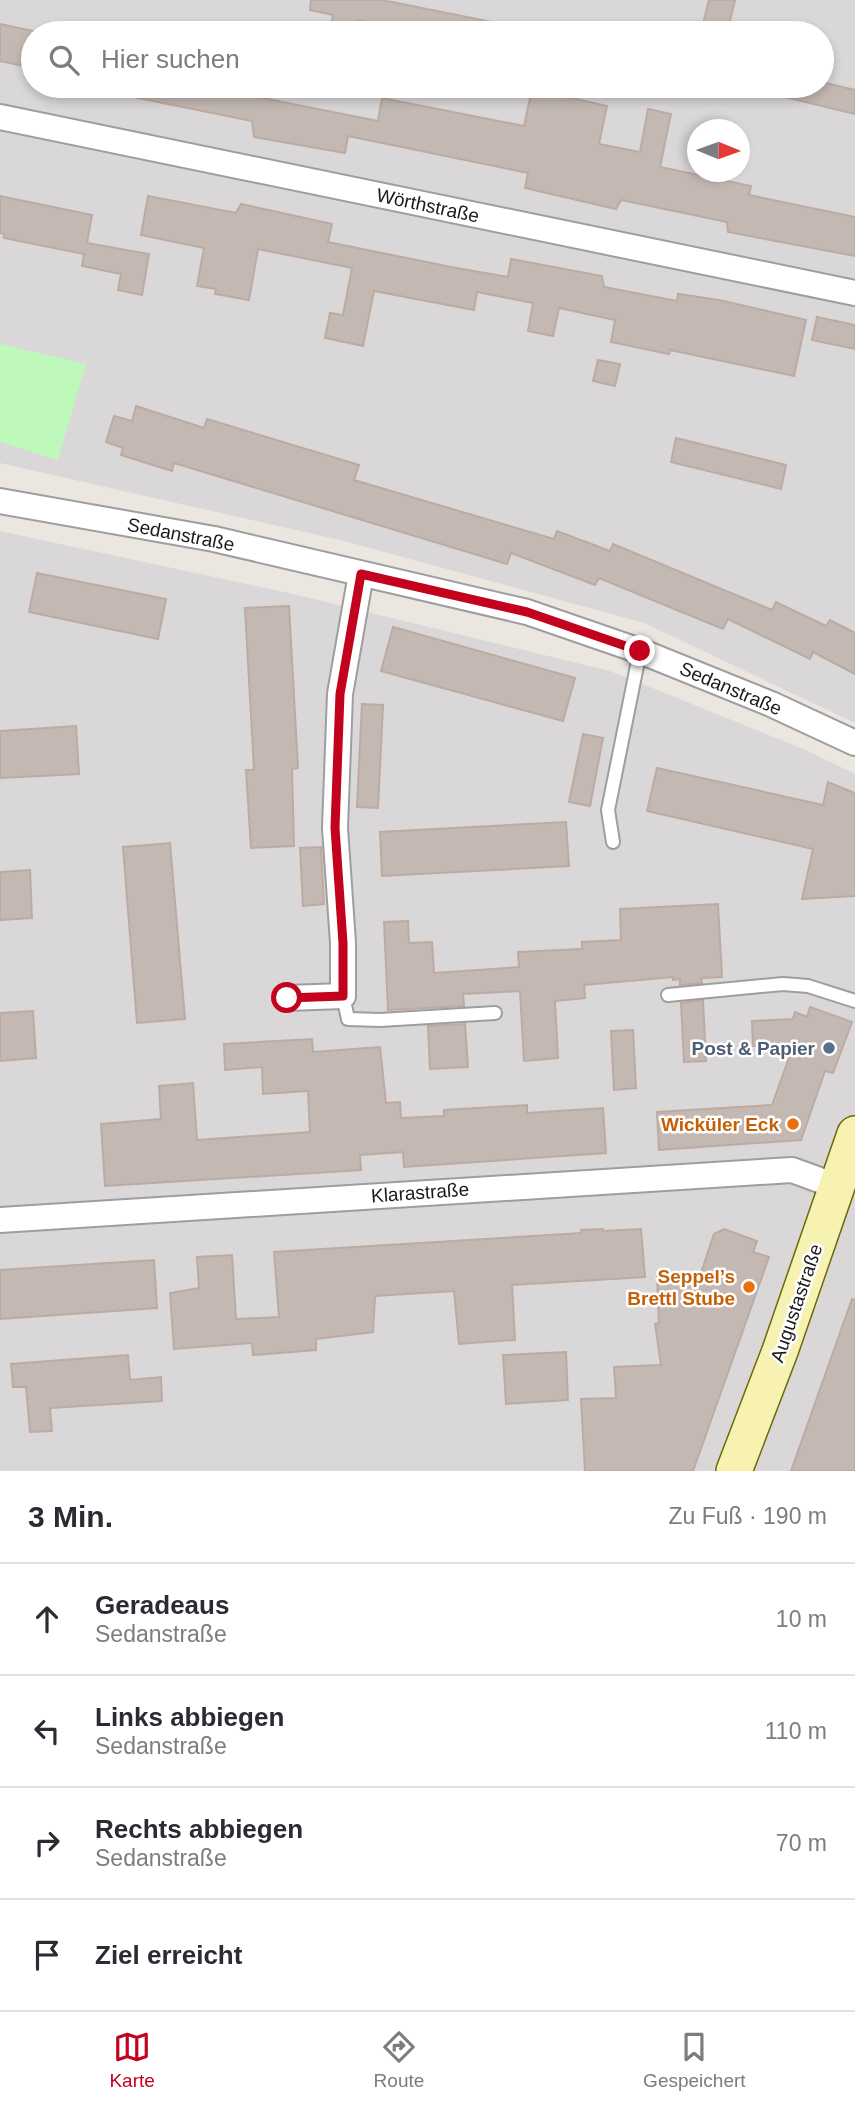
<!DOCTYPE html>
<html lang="de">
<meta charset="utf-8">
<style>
:root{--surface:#fff;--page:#f2f2f3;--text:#2b2b33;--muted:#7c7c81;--line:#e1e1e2;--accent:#c3021d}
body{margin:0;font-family:Arial,sans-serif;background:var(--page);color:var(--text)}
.compass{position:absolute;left:687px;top:119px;width:63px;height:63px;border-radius:50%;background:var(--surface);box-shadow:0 4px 10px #0003;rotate:91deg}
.stop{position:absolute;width:21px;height:21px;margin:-16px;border:5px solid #c3021d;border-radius:50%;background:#fff}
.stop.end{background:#c3021d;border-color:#fff;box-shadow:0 2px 7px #0008}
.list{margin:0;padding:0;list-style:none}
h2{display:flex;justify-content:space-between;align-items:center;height:91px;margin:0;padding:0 28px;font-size:30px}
h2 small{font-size:23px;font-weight:400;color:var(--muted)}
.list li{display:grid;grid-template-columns:46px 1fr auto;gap:21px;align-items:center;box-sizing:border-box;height:112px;padding:0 28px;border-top:2px solid var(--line)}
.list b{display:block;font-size:26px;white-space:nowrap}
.list p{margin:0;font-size:23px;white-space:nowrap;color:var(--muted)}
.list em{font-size:23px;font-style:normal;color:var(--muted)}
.icon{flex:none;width:38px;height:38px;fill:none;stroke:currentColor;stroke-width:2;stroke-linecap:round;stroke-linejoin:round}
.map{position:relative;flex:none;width:855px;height:1471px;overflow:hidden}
.search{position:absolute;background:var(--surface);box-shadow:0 4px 10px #0003;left:21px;right:21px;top:21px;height:77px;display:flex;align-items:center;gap:18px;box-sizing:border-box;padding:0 24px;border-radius:38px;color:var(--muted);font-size:26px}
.sheet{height:539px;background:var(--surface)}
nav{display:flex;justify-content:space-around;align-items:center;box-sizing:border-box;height:98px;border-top:2px solid var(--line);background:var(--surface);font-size:19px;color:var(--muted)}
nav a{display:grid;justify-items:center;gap:4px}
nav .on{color:var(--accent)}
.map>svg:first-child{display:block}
.residential{fill:#d9d7d8;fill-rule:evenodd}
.park{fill:#bef8bb}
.building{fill:#c4b8b3;stroke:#bdaba2;stroke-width:2}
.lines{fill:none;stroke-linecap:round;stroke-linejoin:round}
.service-casing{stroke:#9e9e9e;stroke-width:16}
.minor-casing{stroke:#9e9e9e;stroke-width:28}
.secondary-casing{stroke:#6d6a06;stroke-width:38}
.service{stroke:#fff;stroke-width:12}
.minor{stroke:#fff;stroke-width:24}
.secondary{stroke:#f8f2b2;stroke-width:35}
.route{stroke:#c3021d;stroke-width:9}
.service-dot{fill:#5c6f8a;stroke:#fff;stroke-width:2.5}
.food-dot{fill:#e8710a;stroke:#fff;stroke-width:2.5}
.labels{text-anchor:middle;stroke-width:5;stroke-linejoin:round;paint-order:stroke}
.street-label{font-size:19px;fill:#1a1a1a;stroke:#fff}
.service-label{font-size:19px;font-weight:bold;fill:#4e5e75;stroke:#fff;text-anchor:end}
.food-label{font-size:19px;font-weight:bold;fill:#c56008;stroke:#fff;text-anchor:end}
</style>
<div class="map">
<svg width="855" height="1471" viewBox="0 0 855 1471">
<rect width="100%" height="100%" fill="#ece6e0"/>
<path class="residential" d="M 0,0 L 855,0 L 855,723 L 644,623 L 344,541 L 0,463 ZM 33,33 L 822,33 L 822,86 L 33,86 ZM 698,130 L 740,130 L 740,172 L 698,172 Z
M 0,531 L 293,594 L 610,671 L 806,750 L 855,774 L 855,1471 L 0,1471 Z"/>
<path class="park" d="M 0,344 L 86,364 L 58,460 L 0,442 Z"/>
<path class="building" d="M 311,0 L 382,0 L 497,23 L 496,33 L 425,33 L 357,20 L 354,33 L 329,33 L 333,15 L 310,10 Z
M 709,0 L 735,0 L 728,29 L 703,24 Z
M 0,24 L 33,31 L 33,68 L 0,61 Z
M 822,82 L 855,90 L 855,114 L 772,94 L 773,86 L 822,86 Z
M 129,86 L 240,86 L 238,93 L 378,121 L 382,98 L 524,126 L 532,89 L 607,106 L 599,144 L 640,152 L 648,109 L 671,114 L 660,167 L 751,186 L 749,195 L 855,217 L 855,256 L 728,232 L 727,222 L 621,200 L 616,209 L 525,188 L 528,173 L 348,136 L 345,153 L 254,137 L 252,121 L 128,96 Z
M 0,196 L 92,215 L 87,243 L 149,254 L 142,295 L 118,290 L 121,274 L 82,266 L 84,254 L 4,238 L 4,234 L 0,233 Z
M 148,196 L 236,213 L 241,204 L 332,224 L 328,242 L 451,267 L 508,277 L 511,259 L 602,276 L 604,287 L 677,301 L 678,294 L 719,300 L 806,320 L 794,376 L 670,350 L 669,354 L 611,342 L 615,320 L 559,308 L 553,336 L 528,331 L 533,303 L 477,292 L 474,310 L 374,291 L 363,346 L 325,338 L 330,313 L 343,315 L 352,268 L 258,249 L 249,300 L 215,294 L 216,289 L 197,286 L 204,248 L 141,235 Z
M 817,317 L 855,325 L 855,349 L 812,340 Z
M 598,360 L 620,364 L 615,386 L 593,381 Z
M 136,406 L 204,428 L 207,419 L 359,465 L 354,480 L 554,539 L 557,531 L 610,551 L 613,544 L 772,610 L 776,602 L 826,626 L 830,620 L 855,633 L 855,674 L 813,652 L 810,659 L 728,619 L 723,629 L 599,578 L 595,585 L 511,553 L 507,564 L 174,463 L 172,471 L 121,455 L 123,448 L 106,442 L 114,416 L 132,421 Z
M 676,438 L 786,465 L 781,489 L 671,462 Z
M 37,573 L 166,599 L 158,639 L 29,612 Z
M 289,606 L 298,768 L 292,769 L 294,846 L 251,848 L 246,770 L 254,770 L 245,608 Z
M 393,627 L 575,678 L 563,721 L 381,671 Z
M 362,704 L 383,705 L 378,808 L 357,807 Z
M 76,726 L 79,774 L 0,778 L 0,731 Z
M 583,734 L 603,738 L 590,806 L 569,802 Z
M 657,768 L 823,805 L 828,782 L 855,793 L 855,896 L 802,899 L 813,849 L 647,811 Z
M 566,822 L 569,866 L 382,876 L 380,832 Z
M 170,843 L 185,1019 L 137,1023 L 123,847 Z
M 321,847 L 324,904 L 303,906 L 300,848 Z
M 30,870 L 32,918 L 0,920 L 0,872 Z
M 718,904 L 722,977 L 701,978 L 702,983 L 680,985 L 680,979 L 673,980 L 673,977 L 584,985 L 585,998 L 555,1001 L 558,1058 L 524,1061 L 520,991 L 463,994 L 464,1006 L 388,1010 L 384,922 L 408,921 L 409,943 L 432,942 L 434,973 L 519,967 L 518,952 L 582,949 L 582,942 L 621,940 L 620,909 Z
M 703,1000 L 706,1061 L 684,1062 L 681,1003 Z
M 810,1007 L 852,1022 L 833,1073 L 825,1071 L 801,1140 L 659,1150 L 657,1112 L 772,1105 L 794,1044 L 753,1046 L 752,1021 L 793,1019 L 795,1012 L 807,1017 Z
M 33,1011 L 36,1058 L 0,1061 L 0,1013 Z
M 465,1024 L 468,1067 L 430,1069 L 428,1026 Z
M 633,1030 L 636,1088 L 614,1090 L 611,1031 Z
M 312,1039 L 313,1052 L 380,1047 L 386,1103 L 400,1102 L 401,1118 L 444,1116 L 444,1110 L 527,1105 L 527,1113 L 603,1108 L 606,1153 L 404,1167 L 403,1152 L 360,1155 L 361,1170 L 105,1186 L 101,1124 L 161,1119 L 159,1086 L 193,1083 L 197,1140 L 310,1132 L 308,1091 L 263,1094 L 262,1067 L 225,1070 L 224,1044 Z
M 603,1229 L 603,1231 L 641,1229 L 645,1277 L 512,1285 L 515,1340 L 459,1344 L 454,1291 L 375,1296 L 373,1332 L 316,1339 L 316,1350 L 253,1355 L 252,1343 L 174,1349 L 170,1293 L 199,1288 L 197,1257 L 232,1255 L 236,1319 L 279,1317 L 274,1252 L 581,1233 L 581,1230 Z
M 724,1229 L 757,1241 L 753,1252 L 769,1257 L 693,1471 L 585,1471 L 581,1399 L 616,1398 L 614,1367 L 661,1365 L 655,1324 L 659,1323 L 657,1276 L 700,1276 L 714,1234 Z
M 154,1260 L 157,1308 L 0,1319 L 0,1270 Z
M 852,1299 L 855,1300 L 855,1471 L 791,1471 Z
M 566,1352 L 568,1400 L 506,1404 L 503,1355 Z
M 128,1355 L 130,1380 L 161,1377 L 162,1401 L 50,1408 L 52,1431 L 30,1432 L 26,1387 L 13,1387 L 11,1364 Z"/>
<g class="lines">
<defs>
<path id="service" d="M 613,842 L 608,810 L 640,651
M 668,995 L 783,984 L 808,986 L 855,1001
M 343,996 L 348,1019 L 380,1020 L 495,1013"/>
<path id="minor" d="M 0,117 L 855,293
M 0,501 L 214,539 L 527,612 L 640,651 L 771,704 L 855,743
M 287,998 L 343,996 L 343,943 L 335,828 L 340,694 L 361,574
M 0,1220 L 792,1170 L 836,1186"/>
<path id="secondary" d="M 734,1471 L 780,1351 L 855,1134"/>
</defs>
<use href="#service" class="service-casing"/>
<use href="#minor" class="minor-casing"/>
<use href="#secondary" class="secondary-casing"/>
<use href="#service" class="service"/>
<use href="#minor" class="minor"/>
<use href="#secondary" class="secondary"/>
</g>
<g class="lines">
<path class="route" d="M 287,998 L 343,996 L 343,943 L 335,828 L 340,694 L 361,574 L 527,612 L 640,651"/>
</g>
<circle class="service-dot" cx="829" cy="1048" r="7"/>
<g class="food-dot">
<circle cx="793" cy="1124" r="7"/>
<circle cx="749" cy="1287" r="7"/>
</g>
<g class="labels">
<g class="street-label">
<text transform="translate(428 205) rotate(12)" y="7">Wörthstraße</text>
<text transform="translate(181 534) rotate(11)" y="7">Sedanstraße</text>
<text transform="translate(731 688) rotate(23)" y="7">Sedanstraße</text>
<text transform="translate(420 1192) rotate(-4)" y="7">Klarastraße</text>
<text transform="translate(796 1303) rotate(-71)" y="7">Augustastraße</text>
</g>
<g class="service-label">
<text x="815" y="1055">Post &amp; Papier</text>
</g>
<g class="food-label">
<text x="779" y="1131">Wicküler Eck</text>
<text x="735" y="1283">Seppel’s<tspan x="735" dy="22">Brettl Stube</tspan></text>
</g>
</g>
</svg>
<svg class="compass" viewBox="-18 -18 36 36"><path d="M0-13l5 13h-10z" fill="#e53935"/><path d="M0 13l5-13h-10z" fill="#7c7c81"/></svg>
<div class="stop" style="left:287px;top:998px"></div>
<div class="stop end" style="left:640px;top:651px"></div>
<div class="search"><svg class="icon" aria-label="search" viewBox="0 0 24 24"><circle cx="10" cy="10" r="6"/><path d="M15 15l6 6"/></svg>Hier suchen</div>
</div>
<section class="sheet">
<h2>3 Min.<small>Zu Fuß · 190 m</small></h2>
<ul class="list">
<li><svg class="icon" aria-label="ahead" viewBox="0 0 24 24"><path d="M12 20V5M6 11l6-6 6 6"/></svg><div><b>Geradeaus</b><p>Sedanstraße</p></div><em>10 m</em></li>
<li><svg class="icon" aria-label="left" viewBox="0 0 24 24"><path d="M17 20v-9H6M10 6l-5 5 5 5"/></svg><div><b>Links abbiegen</b><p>Sedanstraße</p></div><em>110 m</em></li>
<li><svg class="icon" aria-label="right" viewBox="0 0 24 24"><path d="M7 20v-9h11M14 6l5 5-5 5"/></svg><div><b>Rechts abbiegen</b><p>Sedanstraße</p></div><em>70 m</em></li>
<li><svg class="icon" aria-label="arrive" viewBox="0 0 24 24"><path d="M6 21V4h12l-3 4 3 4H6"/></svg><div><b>Ziel erreicht</b></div></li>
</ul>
</section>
<nav>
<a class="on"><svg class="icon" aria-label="map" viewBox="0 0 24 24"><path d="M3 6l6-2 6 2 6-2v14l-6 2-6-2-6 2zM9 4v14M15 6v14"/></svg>Karte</a>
<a><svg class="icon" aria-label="directions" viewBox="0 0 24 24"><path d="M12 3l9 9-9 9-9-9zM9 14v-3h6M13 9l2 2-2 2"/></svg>Route</a>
<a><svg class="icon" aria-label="saved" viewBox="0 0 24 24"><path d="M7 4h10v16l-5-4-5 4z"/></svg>Gespeichert</a>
</nav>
